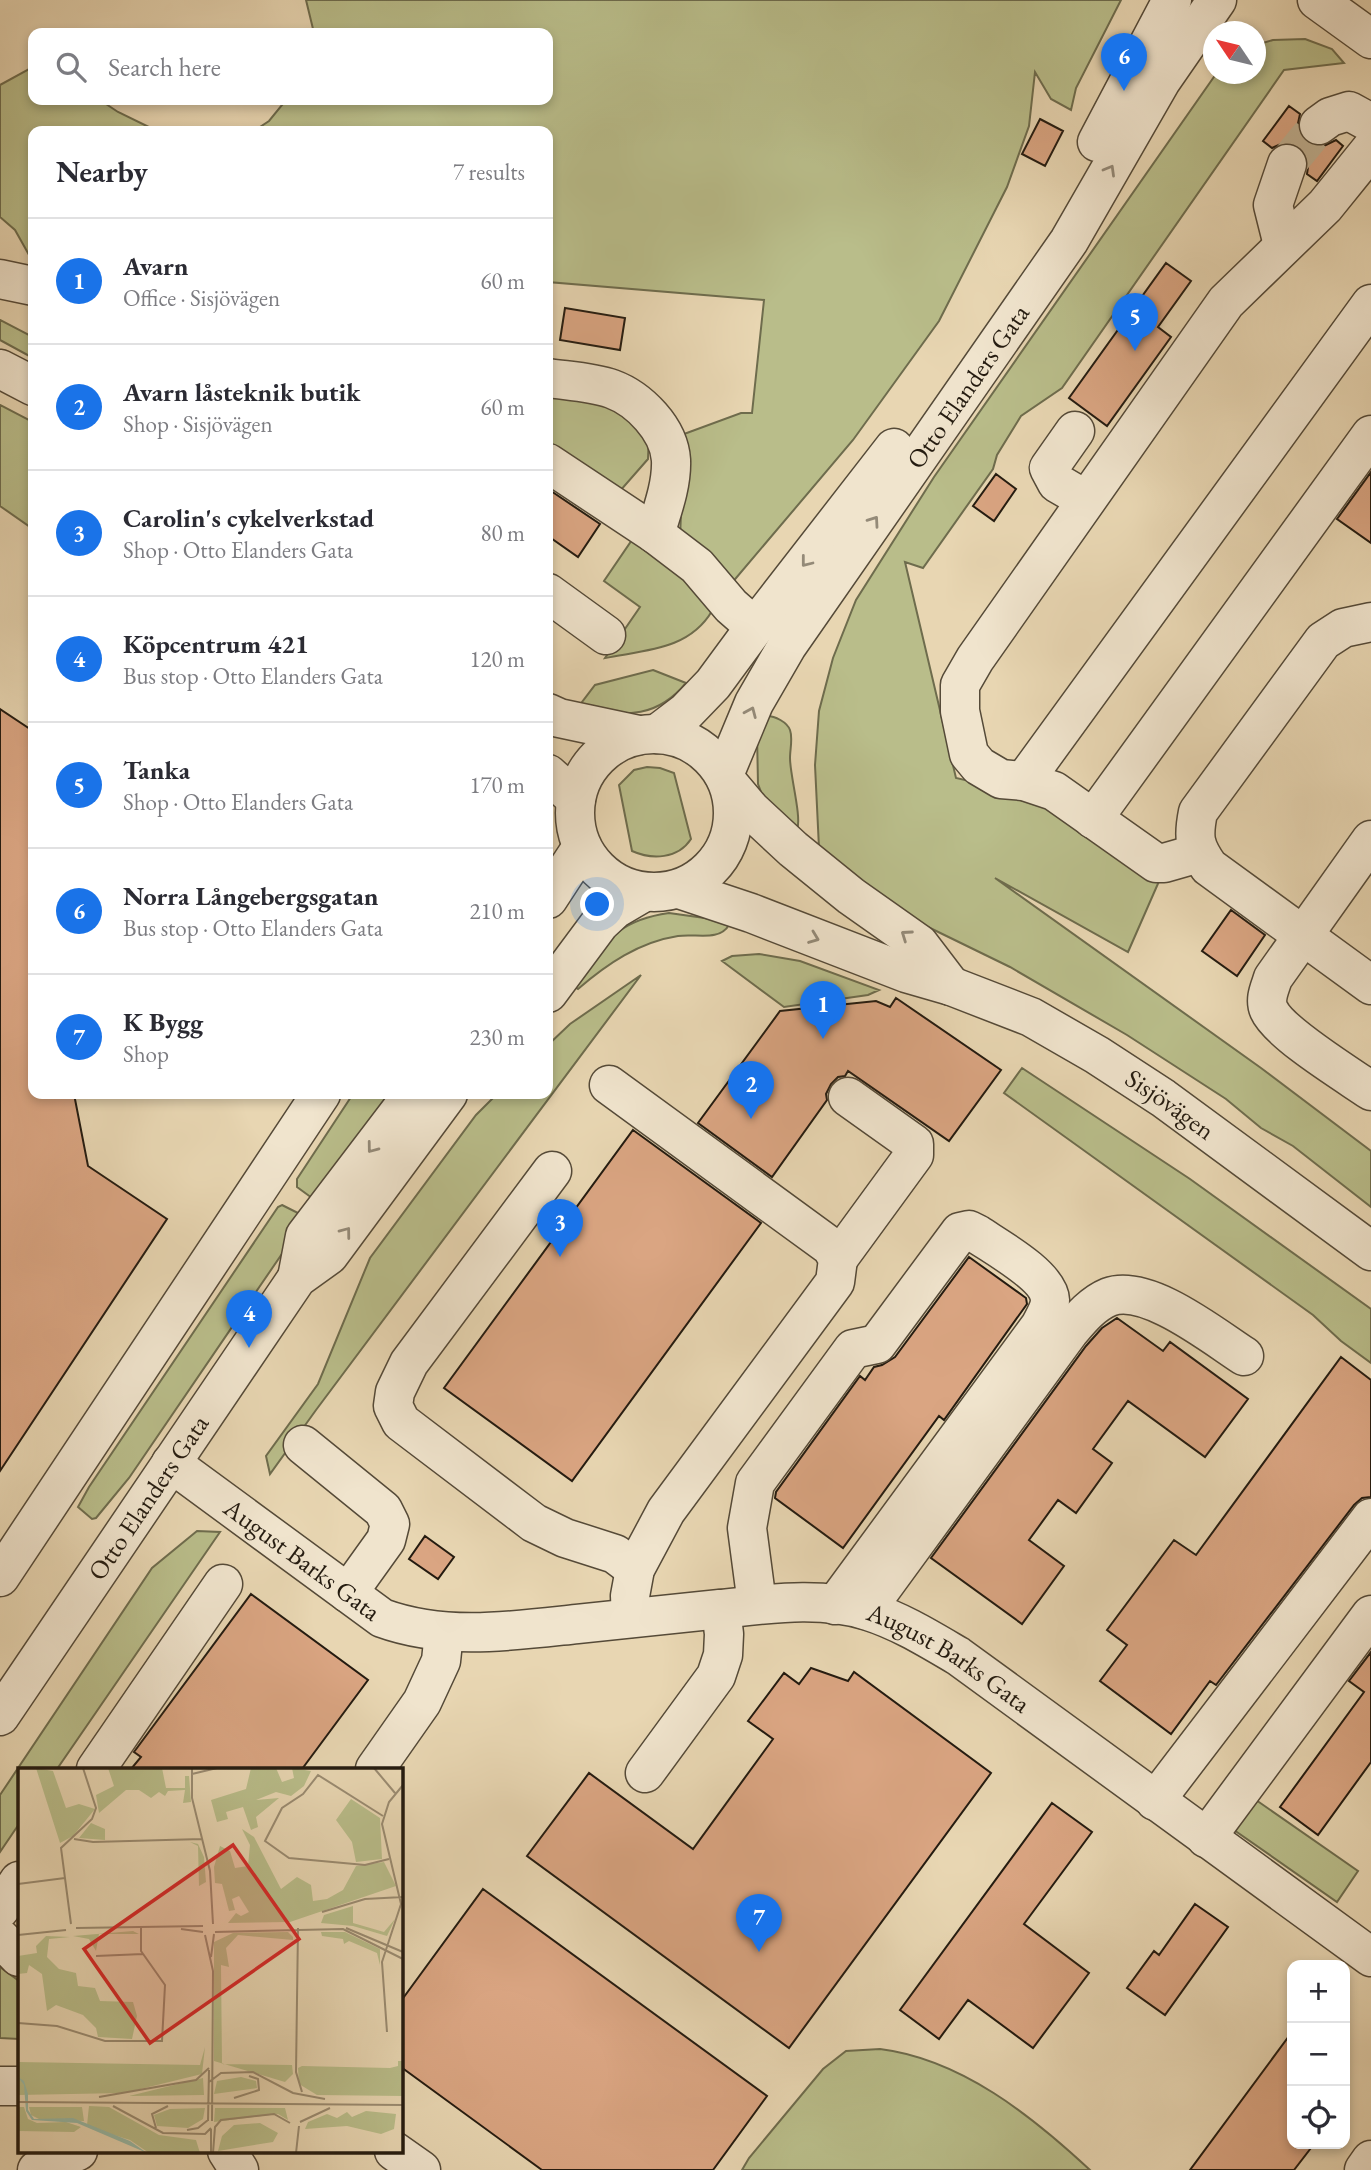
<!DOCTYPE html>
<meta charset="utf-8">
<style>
:root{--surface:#fff;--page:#f7f7f7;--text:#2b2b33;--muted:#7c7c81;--line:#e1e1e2;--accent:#1a73e8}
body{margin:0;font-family:"EB Garamond",serif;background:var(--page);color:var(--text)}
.controls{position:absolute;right:21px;bottom:21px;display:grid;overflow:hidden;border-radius:14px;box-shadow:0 4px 10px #0003}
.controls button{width:63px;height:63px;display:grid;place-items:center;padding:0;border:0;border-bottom:2px solid var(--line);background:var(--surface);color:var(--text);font:35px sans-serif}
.compass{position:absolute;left:1203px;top:21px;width:63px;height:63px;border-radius:50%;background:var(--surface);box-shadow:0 4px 10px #0003;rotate:305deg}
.you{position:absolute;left:598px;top:905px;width:24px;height:24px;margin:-18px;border:5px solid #fff;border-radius:50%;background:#1a73e8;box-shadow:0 0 0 10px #1a73e833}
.badge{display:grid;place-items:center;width:46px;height:46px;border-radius:50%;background:var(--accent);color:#fff;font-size:23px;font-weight:700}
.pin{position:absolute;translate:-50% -58px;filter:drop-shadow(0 2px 4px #0008)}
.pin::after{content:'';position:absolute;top:37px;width:24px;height:21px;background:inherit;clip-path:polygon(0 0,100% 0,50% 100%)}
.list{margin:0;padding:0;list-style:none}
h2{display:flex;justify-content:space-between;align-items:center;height:91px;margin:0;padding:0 28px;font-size:30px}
h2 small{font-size:23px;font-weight:400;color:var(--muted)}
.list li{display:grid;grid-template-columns:46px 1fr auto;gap:21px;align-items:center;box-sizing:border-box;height:126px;padding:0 28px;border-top:2px solid var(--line)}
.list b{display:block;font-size:26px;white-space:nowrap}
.list p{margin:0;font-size:23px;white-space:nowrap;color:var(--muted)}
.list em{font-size:23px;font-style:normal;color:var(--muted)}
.icon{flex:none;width:38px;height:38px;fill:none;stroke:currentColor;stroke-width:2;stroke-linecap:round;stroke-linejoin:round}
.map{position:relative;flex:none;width:1371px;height:2170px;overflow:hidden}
.search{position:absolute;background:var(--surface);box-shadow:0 4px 10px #0003;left:28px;top:28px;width:525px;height:77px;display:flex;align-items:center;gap:18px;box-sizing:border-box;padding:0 24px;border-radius:14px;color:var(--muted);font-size:26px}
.panel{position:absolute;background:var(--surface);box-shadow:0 4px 10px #0003;left:28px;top:126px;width:525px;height:973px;border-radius:14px}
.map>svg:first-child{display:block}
.green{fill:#b9bd8a;stroke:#6e6c4d;stroke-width:2}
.building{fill:#daa582;stroke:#241b10;stroke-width:2}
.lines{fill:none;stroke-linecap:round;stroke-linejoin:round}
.minor-tunnel{stroke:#c1b192;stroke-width:38;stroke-dasharray:38 19;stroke-linecap:butt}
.minor-casing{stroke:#554a38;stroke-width:41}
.minor{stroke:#f0e4cd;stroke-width:38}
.oneway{stroke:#948a78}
.labels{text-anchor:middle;stroke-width:5;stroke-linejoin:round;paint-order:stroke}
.street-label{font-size:26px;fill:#241b10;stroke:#f0e4cd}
.inset-road{fill:none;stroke:#9a8b71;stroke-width:2}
.view{fill:#d62828;fill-opacity:0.15;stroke:#d62828;stroke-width:3.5}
.inset-edge{fill:none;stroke:#241b10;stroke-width:3.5}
</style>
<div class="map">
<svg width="1371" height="2170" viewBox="0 0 1371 2170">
<rect width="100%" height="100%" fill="#e8d6b2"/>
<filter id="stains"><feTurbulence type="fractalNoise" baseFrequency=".00286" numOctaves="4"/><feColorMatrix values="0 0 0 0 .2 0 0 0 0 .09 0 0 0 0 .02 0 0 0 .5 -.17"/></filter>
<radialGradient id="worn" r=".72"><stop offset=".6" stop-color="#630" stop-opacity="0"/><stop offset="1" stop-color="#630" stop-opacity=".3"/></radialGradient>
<path class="green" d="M 306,0 L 1121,0 L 1076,88 L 1071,110 L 1051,99 L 1035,72 L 1029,126 L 1007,187 L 939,321 L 853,440 L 731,584 L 680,539 L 684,434 L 741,413 L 752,413 L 764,300 L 548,282 L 548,131 L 254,131 L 269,121 L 286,100 L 548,100 L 548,33 L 314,33 Z
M 1305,39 L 1332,49 L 1344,63 L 1284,70 L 1062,388 L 1021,416 L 997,455 L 993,469 L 923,568 L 905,562 L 956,778 L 1048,799 L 1160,879 L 1128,952 L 995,878 L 1261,1068 L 1371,1151 L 1371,1207 L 1293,1146 L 1261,1128 L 1226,1099 L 1127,1035 L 1010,967 L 926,926 L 885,901 L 819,848 L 815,765 L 819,711 L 833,658 L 856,600 L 934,477 L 1216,74 L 1256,74 L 1256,45 L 1273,40 Z
M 29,69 L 33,70 L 33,100 L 100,100 L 118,112 L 157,131 L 33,131 L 33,262 L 15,230 L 0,217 L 0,85 Z
M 0,320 L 33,337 L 33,358 L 0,340 Z
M 548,386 L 620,400 L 649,431 L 648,459 L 620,491 L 548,448 Z
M 0,405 L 33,422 L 33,529 L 0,506 Z
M 634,537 L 682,570 L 712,611 C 689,650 645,650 605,658 L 640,607 L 604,581 Z
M 653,670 L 686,683 C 654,722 620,714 576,710 L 595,685 Z
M 767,716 C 775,716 787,722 790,730 C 793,738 790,749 790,758 C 790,776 802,817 797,830 L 763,797 L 758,784 L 757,734 Z
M 647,767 L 660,768 L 674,773 L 691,839 C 678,859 652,860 632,851 L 619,785 L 634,770 Z
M 669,913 L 726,921 L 729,925 C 719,942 695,933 678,936 C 639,942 607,964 578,989 L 573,986 C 605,945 613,921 669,913 Z
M 759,954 L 800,961 L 879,990 L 868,995 L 784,1007 L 722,961 L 732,956 Z
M 641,975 L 316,1410 L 270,1474 L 266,1456 L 318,1384 L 370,1258 L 476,1115 L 497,1094 L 548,1094 L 548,1045 L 570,1024 Z
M 1022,1068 L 1190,1179 L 1371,1309 L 1371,1363 L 1341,1341 L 1313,1315 L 1004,1093 Z
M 353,1094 L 398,1094 L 312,1198 L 297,1187 L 297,1179 Z
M 282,1205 L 300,1214 L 303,1223 L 129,1478 L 96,1518 L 92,1519 L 78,1507 L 89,1487 L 278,1207 Z
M 197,1531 L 220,1532 L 57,1769 L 19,1769 L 19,1824 L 0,1852 L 0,1795 L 152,1568 Z
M 1256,1800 L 1358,1871 L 1337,1902 L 1234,1830 Z
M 0,1967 L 19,1981 L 19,2039 L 0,2038 Z
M 880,2049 C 961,2059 1032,2116 1090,2170 L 742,2170 L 749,2158 L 823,2069 L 846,2051 Z"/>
<path class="building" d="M 1289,106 L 1300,114 L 1297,128 L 1302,138 L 1310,145 L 1322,147 L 1336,140 L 1343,146 L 1317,181 L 1307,174 L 1309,160 L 1303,149 L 1295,144 L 1283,143 L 1272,148 L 1263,141 Z
M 1040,119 L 1063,131 L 1045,166 L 1022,154 Z
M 1166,263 L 1191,281 L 1158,327 L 1171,337 L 1107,426 L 1069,398 Z
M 565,308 L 625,318 L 620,350 L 560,340 Z
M 1371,472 L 1371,543 L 1337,519 Z
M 996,474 L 1016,489 L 994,521 L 973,506 Z
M 548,489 L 600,524 L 578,557 L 548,536 Z
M 0,709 L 33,731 L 33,1094 L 74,1094 L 88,1166 L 167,1219 L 0,1471 Z
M 1231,910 L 1265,935 L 1237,976 L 1202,951 Z
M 896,998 L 1001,1070 L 949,1141 L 848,1071 L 845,1076 L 838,1077 L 831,1084 L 826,1094 L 827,1100 L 772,1177 L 698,1123 L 780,1011 L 876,1001 L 890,1007 Z
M 633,1130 L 761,1223 L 572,1481 L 444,1388 Z
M 969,1257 L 1026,1298 L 1027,1304 L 944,1420 L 939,1416 L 843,1548 L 775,1498 L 776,1492 L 860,1376 L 865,1380 L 874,1367 L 882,1365 L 895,1357 Z
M 1117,1318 L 1163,1351 L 1170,1342 L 1248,1399 L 1205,1457 L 1128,1401 L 1093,1449 L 1112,1463 L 1076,1513 L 1058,1500 L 1029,1540 L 1064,1566 L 1022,1624 L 931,1558 L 1086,1346 L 1102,1328 Z
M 1341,1357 L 1371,1380 L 1371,1497 L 1362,1498 L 1354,1505 L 1216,1685 L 1210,1681 L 1171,1734 L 1100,1681 L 1127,1645 L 1107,1630 L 1174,1540 L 1196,1555 Z
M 425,1536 L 454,1557 L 438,1579 L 409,1559 Z
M 251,1594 L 368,1680 L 302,1769 L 131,1769 L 141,1757 L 134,1752 Z
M 1371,1652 L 1371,1762 L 1318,1835 L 1280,1807 L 1364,1692 L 1349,1681 Z
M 811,1668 L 848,1681 L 854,1672 L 991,1773 L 789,2048 L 527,1856 L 589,1773 L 693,1849 L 773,1739 L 748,1721 L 784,1673 L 799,1684 Z
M 1052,1803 L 1092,1832 L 1024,1924 L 1089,1973 L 1033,2048 L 968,2000 L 939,2039 L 900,2010 Z
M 483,1889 L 767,2096 L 713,2170 L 542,2170 L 401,2067 L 401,2001 Z
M 1195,1904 L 1228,1927 L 1165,2015 L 1127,1988 L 1154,1951 L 1159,1955 Z
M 1292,2032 L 1292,2144 L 1314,2144 L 1294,2170 L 1190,2170 Z"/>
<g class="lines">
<path class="minor-tunnel" d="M 1287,164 L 1319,125"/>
<defs>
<g id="minor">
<path d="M 1317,0 L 1371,39"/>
<path d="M 1319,125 L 1330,117 L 1349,111 L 1371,123"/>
<path d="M 1097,142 L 1172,0"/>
<path d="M 1283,245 L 1273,205 L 1287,164"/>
<path d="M 0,279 L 33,286"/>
<path d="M 0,369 L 33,386"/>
<path d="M 548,378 C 568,381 592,382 612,389 C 639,399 669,429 671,460 C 672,485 662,511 655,534"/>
<path d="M 1075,431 L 1049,468 L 1057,483 L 1086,500"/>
<path d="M 548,463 L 655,534 L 697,566 L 731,606 L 755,627"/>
<path d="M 548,593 L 606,635"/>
<path d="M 1371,622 L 1343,628 L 1323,641 L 1198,812 C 1193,837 1194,846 1209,867 L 1371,985"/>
<path d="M 548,713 L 559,718 L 639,735"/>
<circle cx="654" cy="813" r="79"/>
<path d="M 657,734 L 686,712 L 713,684 L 755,627 L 894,448"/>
<path d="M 548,774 L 576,799"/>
<path id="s1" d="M 724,775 L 754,703 L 787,646 L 1069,241 L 1161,81 L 1217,0"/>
<path d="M 1024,781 L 1371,304"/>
<path d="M 729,784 L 751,810 L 793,849 L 851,896 L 919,944 L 951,986"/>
<path d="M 1093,819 L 1371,435"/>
<path d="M 1371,840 L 1273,978 C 1270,988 1264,999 1269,1010 C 1279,1033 1348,1075 1371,1091"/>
<path d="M 1199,853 L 1164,863 L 1156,863 L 1054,791 L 1024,781 L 1001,779 L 979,766 L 969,754 L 960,711 L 960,685 L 975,659 L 1226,302 L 1325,206 L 1371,149"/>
<path id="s2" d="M 679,889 L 751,913 L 906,973 L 951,986 L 1031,1017 L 1097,1055 L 1163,1098 L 1371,1251"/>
<path d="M 548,899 L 582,847"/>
<path d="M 548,993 L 600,923 L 615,909 L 644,892"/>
<path d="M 609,1085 L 831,1247 L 838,1259 L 835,1282 L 666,1511 L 635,1569 L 630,1596 L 631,1618"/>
<path d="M 552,1171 L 409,1363 L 395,1392 L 393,1406 L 401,1422 L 534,1523 L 565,1538 L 615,1554 L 635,1569"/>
<path d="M 838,1259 L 914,1155 L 914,1144 L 848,1097"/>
<path d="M 297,1278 L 305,1236 L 413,1094"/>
<path d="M 303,1445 L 383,1510 L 390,1524 L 386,1540 L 348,1593"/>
<path id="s3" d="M 171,1463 L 382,1618 C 445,1641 512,1631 577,1624 C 625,1619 672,1614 720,1609 C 769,1604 820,1596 868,1611 C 900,1621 929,1639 958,1656 L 1371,1957"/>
<path d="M 0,1577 L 321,1094"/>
<path d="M 757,1604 L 747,1528 L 755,1483 L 853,1349 L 877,1344 L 960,1232 L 969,1230 L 977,1234 C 996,1247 1049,1276 1050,1300 C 1050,1309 1044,1318 1040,1326 L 835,1605"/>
<path d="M 866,1610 L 1069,1332 C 1080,1319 1092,1304 1109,1297 C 1147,1283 1213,1336 1244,1356"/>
<path id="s4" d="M 0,1716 L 297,1278 L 329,1255 L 448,1094"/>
<path d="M 96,1769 L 223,1584"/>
<path d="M 375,1769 L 422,1702 L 441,1661 L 444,1632"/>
<path d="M 645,1773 L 716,1676 L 723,1655 L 724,1634 L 721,1609"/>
<path d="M 1155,1801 L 1371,1518"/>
<path d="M 1206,1838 L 1371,1615"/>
<path d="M 0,1909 L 19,1881"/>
<path d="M 0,1938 L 19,1957"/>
<path d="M 0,2086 L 19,2086"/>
<path d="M 227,2151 L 239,2170"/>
<path d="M 394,2151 L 421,2170"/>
<path d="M 37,2170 L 78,2151"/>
<path d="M 1364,2170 L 1371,2160"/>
</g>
</defs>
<use href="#minor" class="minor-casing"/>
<use href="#minor" class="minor"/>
</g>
<defs><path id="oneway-chevron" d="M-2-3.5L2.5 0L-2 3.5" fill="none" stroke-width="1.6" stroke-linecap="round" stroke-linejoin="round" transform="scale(1.75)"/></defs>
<g class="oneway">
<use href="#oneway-chevron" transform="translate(1110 170) rotate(-60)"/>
<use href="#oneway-chevron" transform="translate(874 521) rotate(-55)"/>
<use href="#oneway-chevron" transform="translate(806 562) rotate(128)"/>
<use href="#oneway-chevron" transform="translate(751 712) rotate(-67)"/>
<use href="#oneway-chevron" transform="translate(906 935) rotate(-145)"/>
<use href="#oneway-chevron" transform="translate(814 938) rotate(21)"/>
<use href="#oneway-chevron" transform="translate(372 1148) rotate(127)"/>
<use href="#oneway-chevron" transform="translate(346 1232) rotate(-53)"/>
</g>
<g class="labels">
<g class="street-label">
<text dy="9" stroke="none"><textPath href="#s1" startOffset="460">Otto Elanders Gata</textPath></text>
<text dy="9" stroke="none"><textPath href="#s2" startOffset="539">Sisjövägen</textPath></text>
<text dy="9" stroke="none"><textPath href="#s4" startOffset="264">Otto Elanders Gata</textPath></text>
<text dy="9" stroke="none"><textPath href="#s3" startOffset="163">August Barks Gata</textPath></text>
<text dy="9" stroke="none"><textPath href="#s3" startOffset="845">August Barks Gata</textPath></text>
</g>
</g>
<g transform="translate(18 1768)">
<rect width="385" height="385" fill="#e8d6b2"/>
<path d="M 18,0 L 35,3 L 48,40 L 61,36 L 77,41 L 55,68 L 42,75 ZM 90,0 L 144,0 L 148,20 L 167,20 L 167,8 L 171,8 L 173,34 L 165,35 L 167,22 L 150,23 L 147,28 L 141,24 L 133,30 L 121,22 L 108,22 L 81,45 L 78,27 L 96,18 ZM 233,0 L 258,0 L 264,14 L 276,10 L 274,0 L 293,3 L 286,18 L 273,28 L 258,24 L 238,32 L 261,30 L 238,49 L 240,59 L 233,62 L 225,39 L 208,44 L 210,51 L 199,54 L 193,32 L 228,21 ZM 333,31 L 362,50 L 364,91 L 338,94 L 334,74 L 318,52 ZM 73,55 L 87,61 L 87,72 L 61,70 ZM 224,61 L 236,69 L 263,121 L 279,109 L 293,117 L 295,133 L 309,131 L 325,122 L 338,98 L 366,94 L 378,118 L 272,154 L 210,155 L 218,145 L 223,148 L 231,144 L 221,128 L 214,131 L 217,142 L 211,143 L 204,116 L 197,115 L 196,99 L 202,78 L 212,83 L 217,100 L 230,98 L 232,77 ZM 172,74 L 180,76 L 186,89 L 188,114 L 181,118 L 180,78 ZM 335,138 L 335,155 L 366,164 L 377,151 L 369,168 L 335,158 L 303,155 L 306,147 ZM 115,163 L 121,166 L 81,166 L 78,183 L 71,171 L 55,168 ZM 303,164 L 327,164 L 362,181 L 362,197 L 359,185 L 331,173 L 326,176 L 325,171 L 304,168 ZM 215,165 L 270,164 L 275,169 L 275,172 L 220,167 L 208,180 L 211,199 L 203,197 L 204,296 L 274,297 L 275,306 L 267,314 L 196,293 L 196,174 ZM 28,168 L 52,169 L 31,171 L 29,189 L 41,201 L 58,205 L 60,218 L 77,220 L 82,233 L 115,234 L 119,248 L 114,271 L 80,269 L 78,260 L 65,247 L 38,237 L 29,243 L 24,206 L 11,197 L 9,205 L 0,206 L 0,188 L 19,185 L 18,178 ZM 187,279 L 184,306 L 106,325 L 0,327 L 0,294 L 182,297 ZM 380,293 L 385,293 L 385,328 L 299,327 L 281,316 L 280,300 L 284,298 L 372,300 L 380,298 ZM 223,309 L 238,313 L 239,320 L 196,326 L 199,313 ZM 185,310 L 186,327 L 111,328 ZM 71,338 L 91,339 L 141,367 L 178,372 L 182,385 L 131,385 L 112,372 L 73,360 L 69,357 ZM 0,339 L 6,339 L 10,351 L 19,355 L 48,354 L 63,359 L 56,364 L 0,363 ZM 11,339 L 64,339 L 66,353 L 21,351 L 13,347 ZM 187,340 L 185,351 L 170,360 L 139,358 L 136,347 L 152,341 ZM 197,340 L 267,340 L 270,352 L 260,346 L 196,354 ZM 348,343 L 378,346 L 376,361 L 363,366 L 329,358 L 287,361 L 290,354 L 309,346 L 319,350 L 329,344 L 334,349 ZM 242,355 L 260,365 L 255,374 L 200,383 L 204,368 L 216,357 Z" fill="#b9bd8a"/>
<path d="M 0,309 L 6,313 L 10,326 L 10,342 L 16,351 L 55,350 L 112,373 L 129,385 L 59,355 L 14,352 L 8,343 L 6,317 Z" fill="#98baa7"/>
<path class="inset-road" d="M 174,0 L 174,30 L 192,103 L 195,156M 356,0 L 377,25M 174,6 L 199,0M 365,48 L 300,7 L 285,26 L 264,40 L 247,73 L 271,90 L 347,97 L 371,91M 56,71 L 75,74 L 184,71M 0,116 L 47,110M 304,144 L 347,131 L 385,129M 53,156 L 43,80 L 74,51 L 78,40 L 65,0M 58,160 L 185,158M 280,160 L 278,304 L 284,324M 328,160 L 385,184M 163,161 L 185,164M 197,164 L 325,161 L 385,191M 0,167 L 48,162M 187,167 L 195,203 L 194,353M 78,188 L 125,186M 193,189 L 196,166M 0,255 L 39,258 L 87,273 L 144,273 L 147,217 L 123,183 L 123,159M 369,264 L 364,194 L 383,136 L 364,56 L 371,34 L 385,17M 191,314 L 203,305 L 235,304 L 275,325 L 307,331M 81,329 L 178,312 L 191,300M 216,330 L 241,322 L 240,311 L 231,308M 0,334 L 385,337M 95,338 L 145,365 L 187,366 L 193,360M 190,353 L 191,302M 282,354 L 312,340M 138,360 L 134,346 L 150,338M 169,362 L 180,360 L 190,352M 193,385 L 193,361M 195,385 L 197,359 L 203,352 L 256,346 L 272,355M 278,385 L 281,358"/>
<path class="view" d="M 215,77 L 281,171 L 132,275 L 66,181 Z"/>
<rect width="385" height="385" class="inset-edge"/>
</g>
<rect width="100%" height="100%" filter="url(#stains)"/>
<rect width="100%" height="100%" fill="url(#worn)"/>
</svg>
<div class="controls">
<button>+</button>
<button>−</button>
<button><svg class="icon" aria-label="locate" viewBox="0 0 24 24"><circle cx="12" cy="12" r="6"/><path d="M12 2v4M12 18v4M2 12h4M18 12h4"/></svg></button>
</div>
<svg class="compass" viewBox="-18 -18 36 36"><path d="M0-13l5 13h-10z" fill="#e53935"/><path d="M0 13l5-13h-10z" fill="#7c7c81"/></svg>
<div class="you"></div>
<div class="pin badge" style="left:823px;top:1039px">1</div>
<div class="pin badge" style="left:751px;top:1119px">2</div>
<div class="pin badge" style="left:560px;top:1257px">3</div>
<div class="pin badge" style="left:249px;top:1348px">4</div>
<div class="pin badge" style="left:1135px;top:351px">5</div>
<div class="pin badge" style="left:1124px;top:91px">6</div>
<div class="pin badge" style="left:759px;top:1952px">7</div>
<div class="search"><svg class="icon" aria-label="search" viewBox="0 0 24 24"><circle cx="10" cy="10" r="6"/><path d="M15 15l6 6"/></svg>Search here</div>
<section class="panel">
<h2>Nearby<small>7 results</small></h2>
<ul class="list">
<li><span class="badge">1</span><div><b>Avarn</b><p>Office · Sisjövägen</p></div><em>60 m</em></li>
<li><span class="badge">2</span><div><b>Avarn låsteknik butik</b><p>Shop · Sisjövägen</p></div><em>60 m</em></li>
<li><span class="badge">3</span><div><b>Carolin's cykelverkstad</b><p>Shop · Otto Elanders Gata</p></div><em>80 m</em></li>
<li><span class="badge">4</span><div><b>Köpcentrum 421</b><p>Bus stop · Otto Elanders Gata</p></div><em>120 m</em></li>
<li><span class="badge">5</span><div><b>Tanka</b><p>Shop · Otto Elanders Gata</p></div><em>170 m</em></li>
<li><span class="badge">6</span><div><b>Norra Långebergsgatan</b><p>Bus stop · Otto Elanders Gata</p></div><em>210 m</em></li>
<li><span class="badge">7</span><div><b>K Bygg</b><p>Shop</p></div><em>230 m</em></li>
</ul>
</section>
</div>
